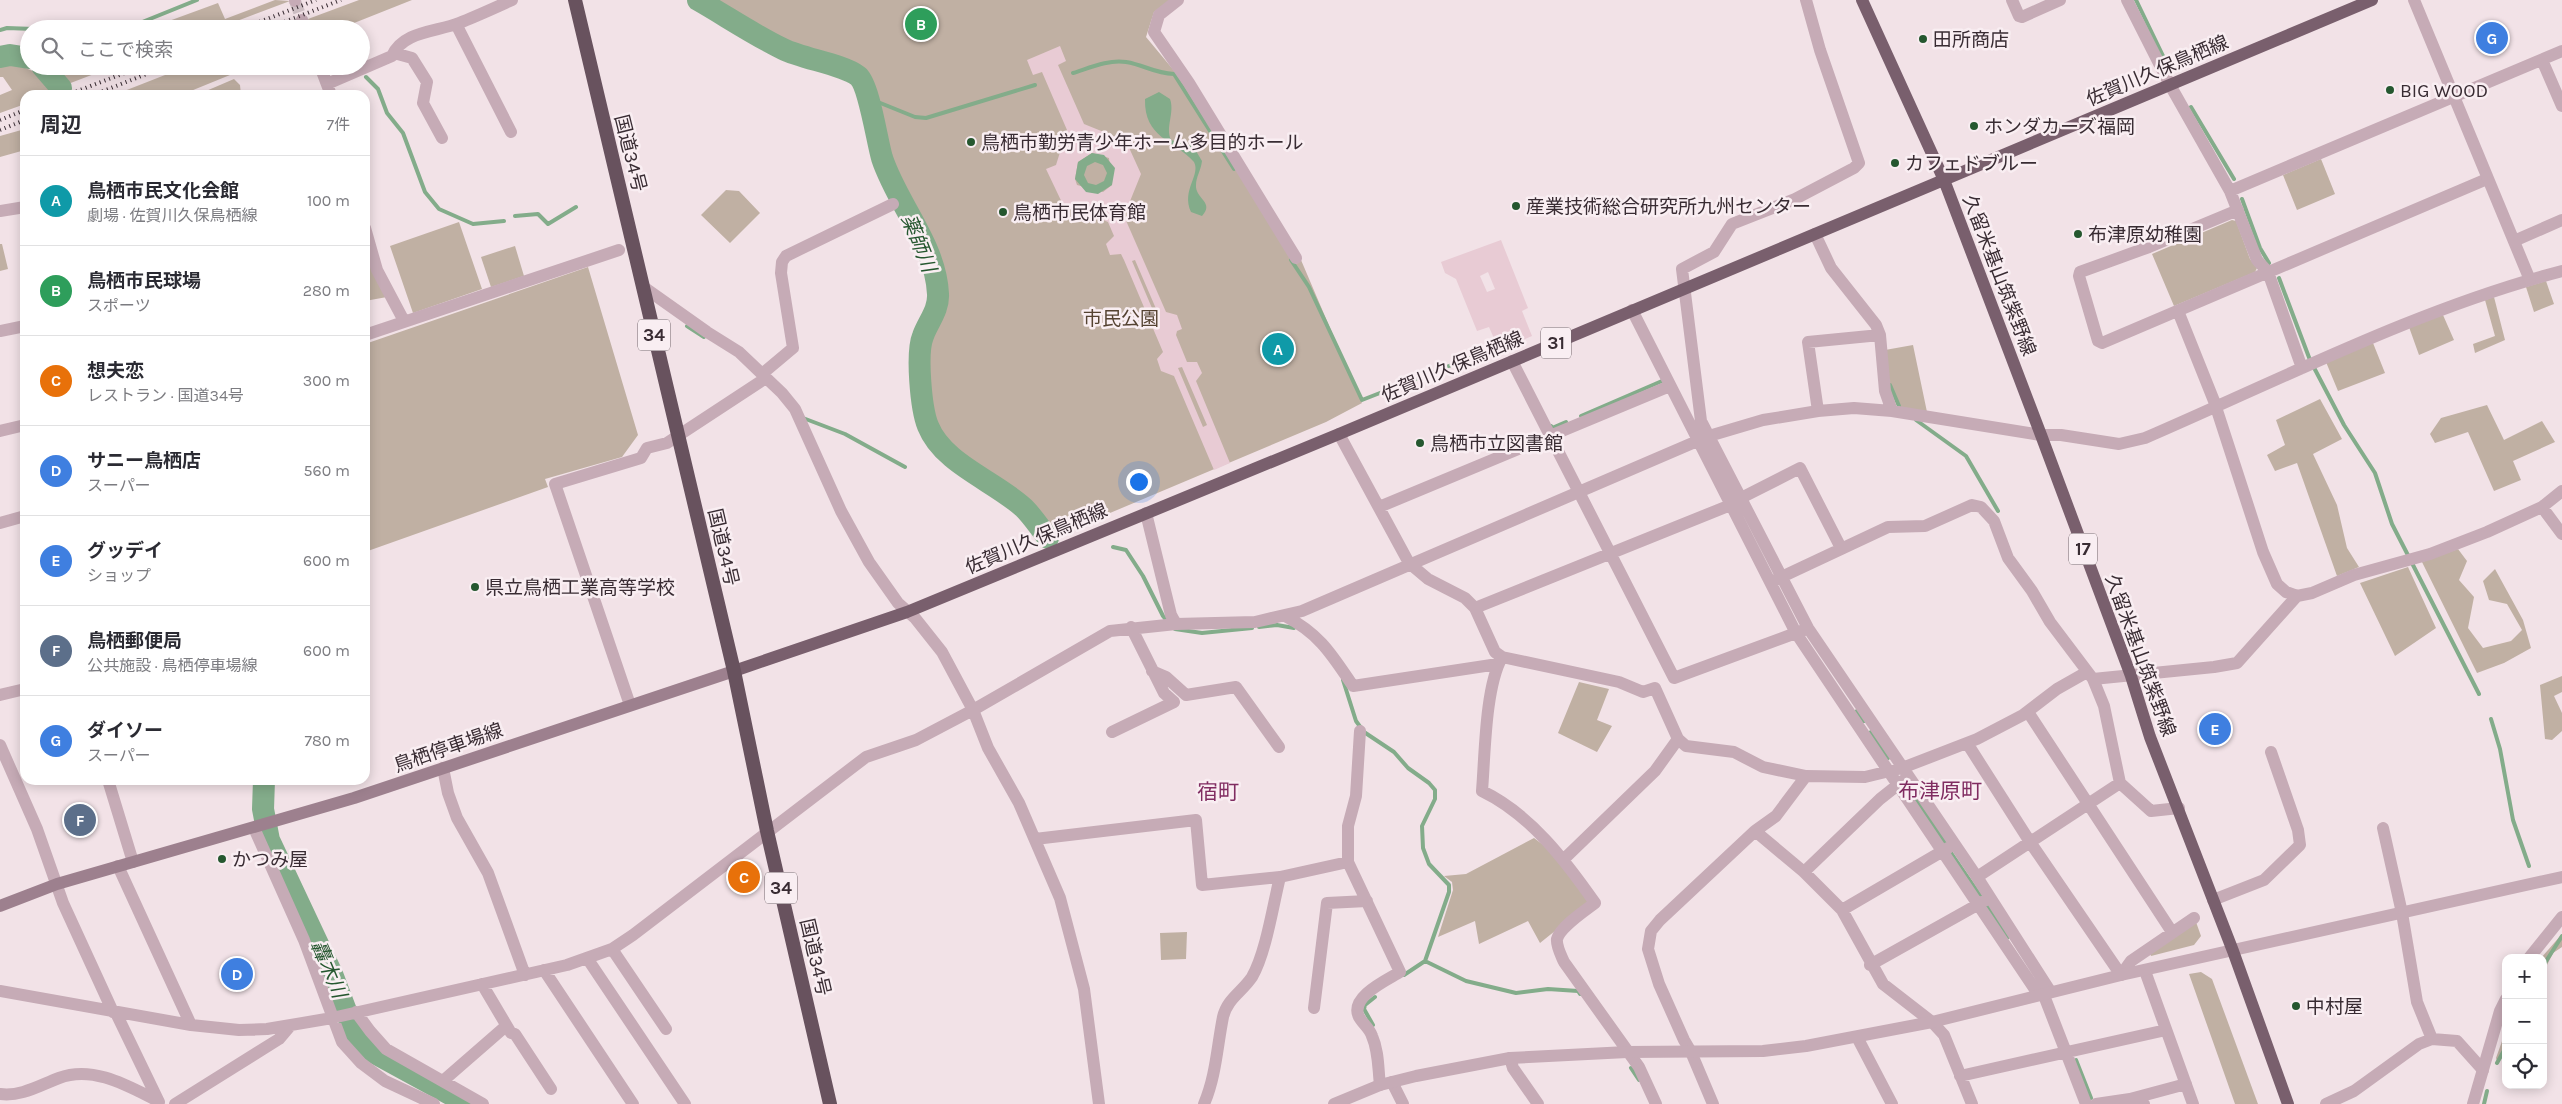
<!DOCTYPE html>
<html lang="ja">
<meta charset="utf-8">
<style>
:root{--surface:#fff;--page:#f2f2f3;--text:#2b2b33;--muted:#7c7c81;--line:#e1e1e2;--accent:#d93025}
body{margin:0;font-family:Karla,"Noto Sans JP",sans-serif;background:var(--page);color:var(--text)}
.controls{position:absolute;right:15px;bottom:15px;display:grid;overflow:hidden;border-radius:10px;box-shadow:0 2px 12px #0003}
.controls button{width:45px;height:45px;display:grid;place-items:center;padding:0;border:0;border-bottom:1px solid var(--line);background:var(--surface);color:var(--text);font:25px sans-serif}
.you{position:absolute;left:1138px;top:481px;width:18px;height:18px;margin:-12px;border:4px solid #fff;border-radius:50%;background:#1a73e8;box-shadow:0 0 0 8px #1a73e833}
.badge{display:grid;place-items:center;width:32px;height:32px;border-radius:50%;background:var(--accent);color:#fff;font-size:16px;font-weight:700}
.pin{position:absolute;translate:-50% -50%;border:2px solid #fff;box-shadow:0 1px 5px #0006}
.list{margin:0;padding:0;list-style:none}
h2{display:flex;justify-content:space-between;align-items:center;height:65px;margin:0;padding:0 20px;font-size:21px}
h2 small{font-size:16px;font-weight:400;color:var(--muted)}
.list li{display:grid;grid-template-columns:32px 1fr auto;gap:15px;align-items:center;box-sizing:border-box;height:90px;padding:0 20px;border-top:1px solid var(--line)}
.list b{display:block;font-size:19px;white-space:nowrap}
.list p{margin:0;font-size:16px;white-space:nowrap;color:var(--muted)}
.list em{font-size:16px;font-style:normal;color:var(--muted)}
.icon{flex:none;width:28px;height:28px;fill:none;stroke:currentColor;stroke-width:2;stroke-linecap:round;stroke-linejoin:round}
.map{position:relative;flex:none;width:2562px;height:1104px;overflow:hidden}
.search{position:absolute;background:var(--surface);box-shadow:0 2px 12px #0003;left:20px;top:20px;width:350px;height:55px;display:flex;align-items:center;gap:12px;box-sizing:border-box;padding:0 18px;border-radius:28px;color:var(--muted);font-size:19px}
.panel{position:absolute;background:var(--surface);box-shadow:0 2px 12px #0003;left:20px;top:90px;width:350px;height:695px;border-radius:15px}
.map>svg:first-child{display:block}
.green{fill:#c0b0a3}
.plaza{fill:#e8cbd4;fill-rule:evenodd}
.water{fill:#83ac8a;fill-rule:evenodd}
.lines{fill:none;stroke-linecap:round;stroke-linejoin:round}
.stream{stroke:#83ac8a;stroke-width:4}
.river{stroke:#83ac8a;stroke-width:22}
.minor-tunnel{stroke:#cdbec3;stroke-width:12;stroke-dasharray:12 6;stroke-linecap:butt}
.minor{stroke:#c6abb6;stroke-width:12}
.tertiary{stroke:#c6abb6;stroke-width:12}
.secondary{stroke:#9d808e;stroke-width:12}
.primary{stroke:#795f6d;stroke-width:12}
.trunk{stroke:#68525e;stroke-width:14}
.rail{stroke:#392c33;stroke-width:4;stroke-dasharray:1 4;stroke-linecap:butt}
.poi-dot{fill:#25572f;stroke:#f9eef2;stroke-width:2}
.labels{text-anchor:middle;stroke-width:5;stroke-linejoin:round;paint-order:stroke}
.shield{fill:#f9eef2;stroke:#73666c;stroke-width:1}
.shield-label{font-size:18px;font-weight:bold;fill:#392c33}
.poi-label{font-size:19px;fill:#392c33;stroke:#f9eef2;text-anchor:start}
.street-label{font-size:19px;fill:#392c33;stroke:#f9eef2}
.park-label{font-size:19px;fill:#554332;stroke:#f9eef2}
.water-label{font-size:20px;font-style:italic;fill:#25572f;stroke:#f9eef2}
.quarter-label{font-size:21px;fill:#802c61;stroke:#f9eef2}
</style>
<div class="map">
<svg width="2562" height="1104" viewBox="0 0 2562 1104">
<rect width="100%" height="100%" fill="#f2e2e7"/>
<path class="green" d="M 275,0 L 290,1 L 216,29 L 158,29 L 158,25 L 218,3 L 225,19 Z
M 359,0 L 412,0 L 339,29 L 312,29 L 308,19 Z
M 708,0 L 1171,0 L 1154,12 L 1146,37 L 1186,85 L 1295,265 L 1301,260 L 1362,403 L 1326,422 L 1053,537 L 1024,502 L 950,447 L 936,434 L 928,422 L 924,405 L 927,345 L 945,305 L 943,286 L 921,231 L 892,173 L 881,141 L 869,85 L 859,73 L 782,42 Z
M 18,65 L 35,72 L 57,92 L 50,95 L 25,95 L 25,104 L 0,113 L 0,95 L 12,90 L 3,77 L 0,77 L 0,66 Z
M 56,66 L 115,66 L 68,84 L 53,68 Z
M 188,66 L 252,66 L 181,95 L 114,95 Z
M 234,79 L 240,85 L 241,95 L 206,95 L 206,91 Z
M 25,129 L 25,150 L 0,157 L 0,136 Z
M 2321,159 L 2335,194 L 2297,210 L 2283,175 Z
M 726,190 L 739,191 L 760,213 L 730,243 L 701,215 Z
M 2232,220 L 2236,221 L 2250,259 L 2257,268 L 2255,272 L 2174,306 L 2152,254 Z
M 459,222 L 482,289 L 413,313 L 390,246 Z
M 0,244 L 2,244 L 8,269 L 0,271 Z
M 515,246 L 524,276 L 491,287 L 481,257 Z
M 371,266 L 387,297 L 365,301 L 365,267 Z
M 588,267 L 638,435 L 622,457 L 545,479 L 548,487 L 365,552 L 365,344 Z
M 2546,281 L 2554,304 L 2534,312 L 2526,287 Z
M 2494,297 L 2505,340 L 2475,353 L 2473,344 L 2495,336 L 2485,300 Z
M 2443,315 L 2454,340 L 2419,355 L 2409,327 Z
M 2373,343 L 2385,373 L 2338,391 L 2326,362 Z
M 1913,345 L 1927,412 L 1898,408 L 1887,383 L 1885,350 Z
M 2320,399 L 2342,439 L 2313,454 L 2337,505 L 2347,548 L 2359,567 L 2337,576 L 2297,463 L 2275,471 L 2267,455 L 2285,445 L 2276,420 Z
M 2487,405 L 2504,440 L 2542,421 L 2555,442 L 2513,461 L 2521,480 L 2494,491 L 2468,432 L 2435,443 L 2430,434 L 2441,418 Z
M 2458,549 L 2467,561 L 2459,580 L 2474,597 L 2468,628 L 2483,648 L 2511,641 L 2522,630 L 2507,604 L 2489,600 L 2483,581 L 2495,569 L 2523,620 L 2531,648 L 2504,663 L 2477,673 L 2422,562 Z
M 2408,567 L 2436,628 L 2395,656 L 2360,583 Z
M 2562,676 L 2562,692 L 2554,696 L 2562,713 L 2562,731 L 2552,740 L 2545,739 L 2540,685 Z
M 1579,682 L 1609,689 L 1597,720 L 1612,726 L 1597,752 L 1558,733 Z
M 1534,838 L 1554,853 L 1591,902 L 1540,943 L 1528,921 L 1479,944 L 1475,921 L 1438,937 L 1453,890 L 1452,882 L 1444,876 L 1466,874 Z
M 2196,922 L 2201,936 L 2194,945 L 2151,956 L 2150,953 Z
M 1187,932 L 1186,959 L 1161,960 L 1160,933 Z
M 2562,934 L 2562,947 L 2553,953 L 2543,973 L 2543,958 L 2541,958 Z
M 2201,972 L 2212,979 L 2258,1104 L 2235,1104 L 2189,974 Z
M 2506,1030 L 2506,1050 L 2498,1064 L 2496,1058 Z"/>
<path class="plaza" d="M 1060,46 L 1066,61 L 1058,65 L 1084,124 L 1126,141 L 1141,174 L 1124,216 L 1166,312 L 1177,315 L 1182,329 L 1177,331 L 1176,335 L 1187,362 L 1197,362 L 1202,373 L 1196,381 L 1230,463 L 1214,470 L 1174,376 L 1161,371 L 1157,359 L 1163,352 L 1124,260 L 1121,254 L 1110,255 L 1106,244 L 1114,236 L 1108,222 L 1075,208 L 1066,211 L 1046,169 L 1056,165 L 1067,130 L 1042,72 L 1033,75 L 1027,60 ZM 1092,153 L 1109,158 L 1112,185 L 1103,192 L 1077,185 L 1075,179 L 1078,162 ZM 1135,260 L 1160,318 L 1157,320 L 1132,261 ZM 1182,367 L 1207,425 L 1203,427 L 1178,368 Z
M 1501,240 L 1528,308 L 1522,311 L 1532,336 L 1499,350 L 1489,327 L 1477,331 L 1456,279 L 1445,273 L 1441,262 ZM 1488,272 L 1495,289 L 1487,292 L 1480,276 Z"/>
<path class="water" d="M 1159,92 L 1170,99 C 1175,113 1165,127 1171,140 L 1193,146 L 1202,161 C 1201,170 1196,177 1196,185 C 1195,199 1215,202 1202,216 L 1191,212 C 1181,190 1201,175 1194,162 C 1174,140 1144,138 1145,99 Z
M 1092,153 L 1104,155 L 1115,168 L 1112,185 L 1098,194 L 1086,192 L 1075,179 L 1078,162 ZM 1095,162 L 1103,165 L 1107,173 L 1104,181 L 1096,185 L 1088,183 L 1084,175 L 1087,166 Z"/>
<g class="lines">
<path class="stream" d="M 2136,0 L 2165,60
M 125,29 L 197,0
M 0,30 L 7,28 L 34,29
M 1073,73 C 1089,68 1109,59 1126,62 C 1145,65 1153,73 1174,74 L 1234,169
M 366,77 L 378,89 L 387,113 L 403,133 L 425,192 L 439,209 L 473,224 L 504,221
M 868,98 L 915,117 L 926,118 L 1035,85
M 2191,107 L 2234,179
M 2242,199 L 2260,248 L 2269,263
M 515,216 L 538,214 L 548,224 L 576,207
M 1291,260 L 1309,287 L 1362,400 L 1495,348
M 2279,278 L 2310,360 L 2344,425 L 2375,473 L 2392,524 L 2479,694
M 687,326 L 704,337
M 1890,385 L 1899,406
M 1581,416 L 1662,381
M 803,418 L 845,434 L 905,467
M 1916,420 L 1966,456 L 1998,511
M 1551,426 L 1552,428 L 1566,422
M 1113,547 L 1126,550 L 1143,576 L 1163,616 L 1168,622
M 1259,627 L 1277,625 L 1294,628
M 1175,629 L 1202,633 L 1252,628
M 1343,680 L 1356,721 L 1364,732 L 1394,752 L 1408,768 L 1429,783 L 1435,790 L 1435,799 L 1422,826 L 1423,848 L 1429,864 L 1449,885 L 1449,892 L 1425,961 L 1404,975
M 1857,711 L 1864,721
M 2491,719 L 2500,749 L 2513,820 L 2529,866
M 1871,732 L 1888,758
M 1907,787 L 1946,844
M 1951,853 L 1981,897
M 1987,905 L 2008,937
M 1425,961 L 1466,981 L 1516,993 L 1548,989 L 1578,991 L 1580,994
M 2543,966 L 2562,936
M 1373,1025 L 1364,1009 L 1365,1005 L 1375,997
M 2076,1060 L 2091,1098
M 2497,1063 L 2506,1047
M 1631,1068 L 1639,1080
M 2484,1104 L 2487,1091"/>
<path class="river" d="M 698,0 C 726,16 754,35 783,49 C 803,59 842,64 858,76 C 869,85 877,141 882,158 C 897,204 936,245 938,294 C 939,310 928,322 923,336 C 916,353 921,409 928,426 C 943,464 995,481 1024,508 C 1033,517 1040,528 1048,538
M 0,57 L 10,55 L 29,58
M 42,66 L 61,88
M 264,780 L 263,809 L 269,840 L 332,974 L 354,1032 L 373,1052 L 468,1104"/>
<path class="minor-tunnel" d="M 295,1 L 302,20"/>
<path class="minor" d="M 295,0 L 295,1
M 1178,0 L 1159,15 L 1154,32 L 1189,83 L 1296,258
M 1806,0 L 1820,50 L 1859,163 L 1854,168 L 1795,199 L 1732,224 L 1714,252 L 1682,269 L 1701,421 L 1808,628 L 1977,877 L 2050,991
M 2012,0 L 2019,16 L 2022,17 L 2060,0
M 2127,0 L 2170,85 L 2230,191 L 2257,260 L 2268,272 L 2302,368
M 302,20 L 305,29
M 456,24 L 511,132
M 394,53 L 412,58 L 427,82 L 423,103 L 442,138
M 2542,60 L 2562,106
M 320,66 L 331,95
M 327,84 L 392,56 C 403,31 436,32 459,23 C 477,16 494,8 512,0
M 2230,191 L 2562,51
M 2238,210 L 2149,247 L 2080,272 L 2079,276 L 2098,341 L 2102,343 L 2487,179
M 0,211 L 25,207
M 365,228 L 377,270 L 404,321
M 1815,234 L 1831,268 L 1876,325 L 1880,335 L 1885,391 L 1892,411
M 642,286 L 707,332 L 739,352 L 782,393 L 795,409 L 841,511 L 869,562 L 898,603 L 915,618 L 942,652 L 973,710 L 988,748 L 1019,803 L 1060,898 L 1084,989 L 1099,1104
M 1632,310 L 1796,633 L 2038,994
M 2178,311 L 2214,401 L 2263,552 L 2277,584 L 2286,592 L 2297,596 L 2312,593 L 2354,575 L 2430,554 L 2487,532 L 2542,507 L 2562,491
M 0,331 L 25,326
M 365,335 L 619,250
M 1512,361 L 1674,678 L 1804,630
M 762,374 L 793,348 L 781,273 L 782,262 L 786,256 L 893,204
M 1818,411 L 1808,342 L 1880,335
M 0,431 L 25,425
M 1339,434 L 1409,563 L 1428,579 L 1465,598 L 1475,608 L 1495,652 L 1502,657 L 1619,682 L 1643,692 L 1655,688 L 1678,739 L 1686,746 L 1734,752 L 1763,767 L 1806,776 L 1865,777 L 1902,768 L 1977,739 L 2023,715 L 2057,689 L 2087,672
M 1741,498 L 1800,468 L 1841,548
M 1379,507 L 1670,386
M 2542,507 L 2562,534
M 1146,513 L 1171,615 L 1176,624
M 0,523 L 25,516
M 1775,580 L 1888,527 L 1925,526 L 1972,505 L 1981,507 L 1994,521 L 2008,558 L 2032,591 L 2050,622 L 2093,679 L 2104,706 L 2120,783 L 2151,811 L 2179,808
M 1475,608 L 1738,502
M 1285,616 C 1320,634 1332,655 1353,686 L 1498,664
M 1502,657 C 1485,688 1485,755 1482,791 C 1530,814 1565,860 1595,903 C 1586,910 1560,927 1557,939 C 1556,946 1561,955 1564,962 L 1639,1067 L 1656,1104
M 1152,671 L 1166,677 L 1186,695 L 1236,687 L 1279,747
M 2093,679 L 2214,667 L 2237,663 L 2297,596
M 0,695 L 25,689
M 630,705 L 555,484 L 641,458 L 647,448 L 667,443 L 766,378
M 2028,712 L 2172,932
M 1112,732 L 1174,702 L 1164,693 L 1131,627
M 1967,743 L 2030,842 L 2121,975 L 2131,961 L 2194,918
M 0,745 L 37,829 L 63,903 L 113,1012
M 443,768 L 448,793 L 457,818 L 488,873 L 525,975
M 1806,776 L 1776,816 L 1755,831 L 1804,872 L 1842,910 L 1883,984 L 1932,1022 L 1944,1035 L 1972,1104
M 108,780 L 133,862
M 254,828 L 304,940 L 342,1042 L 361,1063 L 385,1081 L 434,1104
M 2383,828 L 2402,913 L 2417,1002 L 2432,1039
M 1035,839 L 1196,820 L 1202,885 L 1280,877 L 1348,862 L 1400,972 C 1387,980 1349,997 1359,1017 C 1363,1024 1370,1029 1372,1036 C 1379,1052 1378,1069 1380,1085
M 1564,859 L 1655,771 L 1678,739
M 1348,862 L 1348,826 L 1356,796 L 1360,731
M 118,866 L 191,1025
M 1804,872 L 1880,799 L 1904,780
M 1977,877 L 2120,783
M 2213,900 L 2264,880 L 2300,845 L 2298,830 L 2271,752
M 1842,910 L 1948,848
M 612,949 L 666,1029
M 587,958 L 685,1104
M 1870,965 L 1986,900
M 544,970 L 633,1104
M 2145,971 L 2193,1104
M 482,984 L 511,1033 L 515,1034 L 551,1089
M 0,991 L 191,1025 L 239,1030 L 267,1029 L 332,1018 L 567,965 L 612,949 L 633,935 L 866,757 L 916,740 L 973,710 L 1110,631 L 1176,624 L 1255,622 L 1302,611 L 1709,436 L 1763,420 L 1818,411 L 1854,408 L 1892,411 L 2041,435 L 2061,435 L 2119,444 L 2145,438 C 2282,379 2417,309 2562,271
M 2043,993 L 2086,1104
M 1314,1008 L 1327,903 L 1367,901
M 356,1012 L 370,1031 L 386,1049 L 483,1104
M 116,1013 L 159,1102
M 1857,1037 L 1892,1104
M 1510,1058 L 1513,1068 L 1538,1104
M 1960,1076 L 2166,1030
M 444,1080 L 506,1026
M 1392,1082 L 1403,1104
M 0,1094 C 21,1097 40,1085 59,1078 C 93,1065 128,1086 158,1101
M 2130,1099 L 2186,1084
M 175,1104 L 279,1039 L 290,1026
M 1204,1104 C 1216,1076 1217,1047 1223,1017 C 1227,999 1242,992 1252,977 C 1266,953 1273,905 1280,877
M 1713,1104 L 1691,1052 L 1684,1040 L 1659,984 L 1648,949 L 1651,931 L 1660,920 L 1755,831
M 2096,1104 L 2130,1099 L 2144,1104
M 2326,1104 L 2354,1091 L 2419,1044 L 2432,1039 L 2457,1041 L 2483,1070"/>
<path class="tertiary" d="M 2414,0 L 2530,280
M 2514,241 L 2562,220
M 2529,958 L 2562,917
M 1334,1104 L 1380,1085 L 1416,1076 L 1510,1058 L 1627,1052 L 1763,1051 L 1806,1046 L 1932,1022 L 2121,975 L 2562,877
M 2473,1104 L 2500,1011 L 2506,999"/>
<path class="secondary" d="M 0,906 L 57,884 L 354,798 L 734,671"/>
<path class="primary" d="M 1862,0 L 1944,180 L 2041,435 L 2131,676 L 2150,737 L 2233,951 L 2288,1104
M 734,671 L 907,612 L 1339,434 L 2372,0"/>
<path class="trunk" d="M 575,0 L 734,671 L 767,831 L 830,1104"/>
<path class="rail" d="M 241,29 L 316,0
M 266,29 L 341,0
M 67,95 L 143,66
M 93,95 L 167,66
M 0,120 L 25,110
M 0,130 L 25,120"/>
</g>
<g class="poi-dot">
<circle cx="1923" cy="39" r="5"/>
<circle cx="2390" cy="90" r="5"/>
<circle cx="1974" cy="126" r="5"/>
<circle cx="971" cy="142" r="5"/>
<circle cx="1895" cy="163" r="5"/>
<circle cx="1516" cy="206" r="5"/>
<circle cx="1003" cy="212" r="5"/>
<circle cx="2078" cy="234" r="5"/>
<circle cx="1420" cy="443" r="5"/>
<circle cx="475" cy="587" r="5"/>
<circle cx="222" cy="859" r="5"/>
<circle cx="2296" cy="1006" r="5"/>
</g>
<g class="labels">
<g class="shield">
<rect x="638" y="319.5" width="32" height="31" rx="4"/>
<rect x="1541" y="327.5" width="30" height="31" rx="4"/>
<rect x="2069" y="533.5" width="28" height="31" rx="4"/>
<rect x="765" y="872.5" width="32" height="31" rx="4"/>
</g>
<g class="shield-label">
<text x="654" y="341">34</text>
<text x="1556" y="349">31</text>
<text x="2083" y="555">17</text>
<text x="781" y="894">34</text>
</g>
<g class="poi-label">
<text x="1933" y="46">田所商店</text>
<text x="2400" y="97">BIG WOOD</text>
<text x="1984" y="133">ホンダカーズ福岡</text>
<text x="981" y="149">鳥栖市勤労青少年ホーム多目的ホール</text>
<text x="1905" y="170">カフェドブルー</text>
<text x="1526" y="213">産業技術総合研究所九州センター</text>
<text x="1013" y="219">鳥栖市民体育館</text>
<text x="2088" y="241">布津原幼稚園</text>
<text x="1430" y="450">鳥栖市立図書館</text>
<text x="485" y="594">県立鳥栖工業高等学校</text>
<text x="232" y="866">かつみ屋</text>
<text x="2306" y="1013">中村屋</text>
</g>
<g class="street-label">
<text transform="translate(2157 70) rotate(-23)" y="7">佐賀川久保鳥栖線</text>
<text transform="translate(631 153) rotate(76)" y="7">国道34号</text>
<text transform="translate(2000 275) rotate(69)" y="7">久留米基山筑紫野線</text>
<text transform="translate(1452 366) rotate(-23)" y="7">佐賀川久保鳥栖線</text>
<text transform="translate(1036 538) rotate(-23)" y="7">佐賀川久保鳥栖線</text>
<text transform="translate(724 547) rotate(77)" y="7">国道34号</text>
<text transform="translate(2141 655) rotate(70)" y="7">久留米基山筑紫野線</text>
<text transform="translate(448 747) rotate(-19)" y="7">鳥栖停車場線</text>
<text transform="translate(816 957) rotate(77)" y="7">国道34号</text>
</g>
<g class="park-label">
<text x="1121" y="325">市民公園</text>
</g>
<g class="water-label">
<text transform="translate(919 243) rotate(68)" y="7">薬師川</text>
<text transform="translate(329 969) rotate(67)" y="7">轟木川</text>
</g>
<g class="quarter-label">
<text x="1940" y="798">布津原町</text>
<text x="1218" y="799">宿町</text>
</g>
</g>
</svg>
<div class="controls">
<button>+</button>
<button>−</button>
<button><svg class="icon" aria-label="locate" viewBox="0 0 24 24"><circle cx="12" cy="12" r="6"/><path d="M12 2v4M12 18v4M2 12h4M18 12h4"/></svg></button>
</div>
<div class="you"></div>
<div class="pin badge" style="left:1278px;top:349px;background:#0f9aa8">A</div>
<div class="pin badge" style="left:921px;top:24px;background:#2e9e5b">B</div>
<div class="pin badge" style="left:744px;top:877px;background:#e8710a">C</div>
<div class="pin badge" style="left:237px;top:974px;background:#3f7fe0">D</div>
<div class="pin badge" style="left:2215px;top:729px;background:#3f7fe0">E</div>
<div class="pin badge" style="left:80px;top:820px;background:#5c6f8a">F</div>
<div class="pin badge" style="left:2492px;top:38px;background:#3f7fe0">G</div>
<div class="search"><svg class="icon" aria-label="search" viewBox="0 0 24 24"><circle cx="10" cy="10" r="6"/><path d="M15 15l6 6"/></svg>ここで検索</div>
<section class="panel">
<h2>周辺<small>7件</small></h2>
<ul class="list">
<li><span class="badge" style="background:#0f9aa8">A</span><div><b>鳥栖市民文化会館</b><p>劇場 · 佐賀川久保鳥栖線</p></div><em>100 m</em></li>
<li><span class="badge" style="background:#2e9e5b">B</span><div><b>鳥栖市民球場</b><p>スポーツ</p></div><em>280 m</em></li>
<li><span class="badge" style="background:#e8710a">C</span><div><b>想夫恋</b><p>レストラン · 国道34号</p></div><em>300 m</em></li>
<li><span class="badge" style="background:#3f7fe0">D</span><div><b>サニー鳥栖店</b><p>スーパー</p></div><em>560 m</em></li>
<li><span class="badge" style="background:#3f7fe0">E</span><div><b>グッデイ</b><p>ショップ</p></div><em>600 m</em></li>
<li><span class="badge" style="background:#5c6f8a">F</span><div><b>鳥栖郵便局</b><p>公共施設 · 鳥栖停車場線</p></div><em>600 m</em></li>
<li><span class="badge" style="background:#3f7fe0">G</span><div><b>ダイソー</b><p>スーパー</p></div><em>780 m</em></li>
</ul>
</section>
</div>
